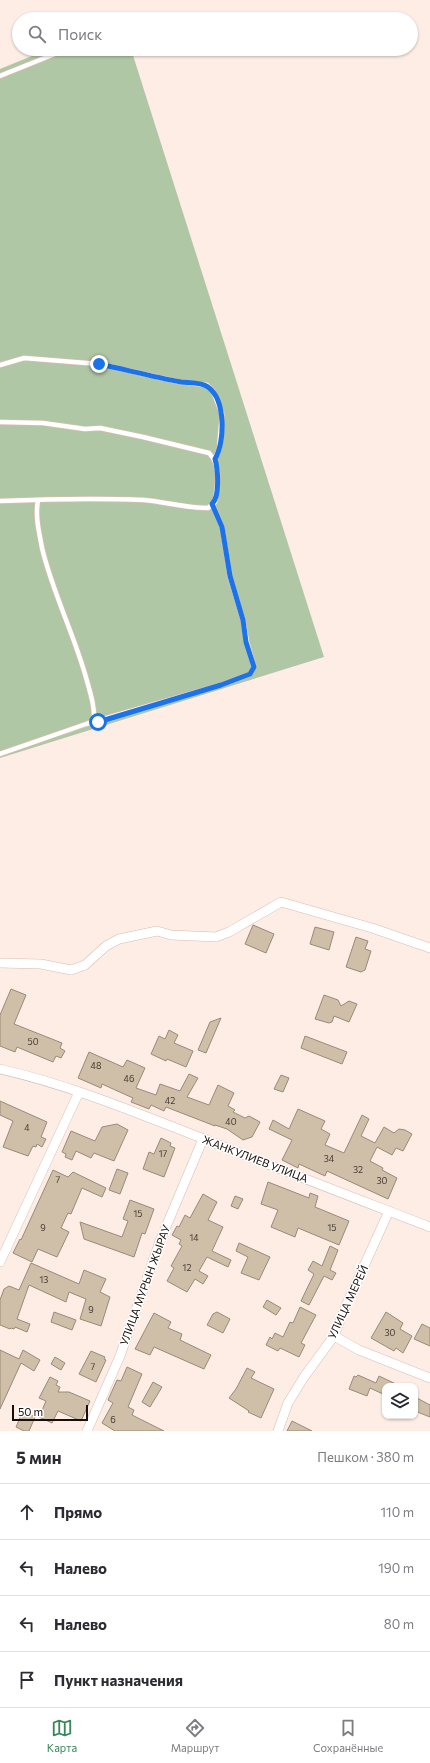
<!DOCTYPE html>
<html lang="ru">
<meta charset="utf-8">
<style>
:root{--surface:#fff;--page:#f7f7f7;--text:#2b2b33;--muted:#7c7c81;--line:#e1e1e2;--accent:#378758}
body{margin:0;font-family:Commissioner,sans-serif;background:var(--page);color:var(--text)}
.controls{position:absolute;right:12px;bottom:12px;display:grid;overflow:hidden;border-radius:8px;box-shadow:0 1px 3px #0004}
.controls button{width:36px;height:36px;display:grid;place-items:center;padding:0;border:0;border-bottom:1px solid var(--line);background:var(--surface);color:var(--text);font:20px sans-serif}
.scale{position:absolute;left:12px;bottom:10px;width:76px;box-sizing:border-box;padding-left:4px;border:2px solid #170e09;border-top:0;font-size:11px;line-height:14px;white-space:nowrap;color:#170e09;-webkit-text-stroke:3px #fff;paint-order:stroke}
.stop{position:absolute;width:12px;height:12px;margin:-9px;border:3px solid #1a73e8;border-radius:50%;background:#fff}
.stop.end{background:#1a73e8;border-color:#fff;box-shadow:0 1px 4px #0008}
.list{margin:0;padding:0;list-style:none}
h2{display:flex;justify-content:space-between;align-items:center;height:52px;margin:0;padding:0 16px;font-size:17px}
h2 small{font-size:13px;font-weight:400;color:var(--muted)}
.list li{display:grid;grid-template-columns:26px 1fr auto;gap:12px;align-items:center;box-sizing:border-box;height:56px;padding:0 16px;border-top:1px solid var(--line)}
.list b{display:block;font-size:15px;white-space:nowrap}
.list em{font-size:13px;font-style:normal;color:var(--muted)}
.icon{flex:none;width:22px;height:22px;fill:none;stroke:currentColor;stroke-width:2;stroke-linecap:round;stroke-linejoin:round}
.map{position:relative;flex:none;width:430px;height:1431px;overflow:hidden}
.search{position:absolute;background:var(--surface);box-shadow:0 1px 3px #0004;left:12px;right:12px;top:12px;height:44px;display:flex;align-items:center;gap:10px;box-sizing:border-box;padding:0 14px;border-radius:22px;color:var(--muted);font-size:15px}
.sheet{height:276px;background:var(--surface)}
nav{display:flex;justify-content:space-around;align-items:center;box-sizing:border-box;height:56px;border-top:1px solid var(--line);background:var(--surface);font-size:11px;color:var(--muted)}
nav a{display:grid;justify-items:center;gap:2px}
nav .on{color:var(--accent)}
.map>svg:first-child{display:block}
.green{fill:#b0c7a5}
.building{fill:#cfbea8;stroke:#9a8a75}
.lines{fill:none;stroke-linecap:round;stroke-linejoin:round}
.lane-casing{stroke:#d8bdb0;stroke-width:6}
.street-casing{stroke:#d8bdb0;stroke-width:10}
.lane{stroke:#fff;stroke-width:4.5}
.street{stroke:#fff;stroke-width:9}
.route{stroke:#1a73e8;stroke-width:5}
.labels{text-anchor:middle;stroke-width:3;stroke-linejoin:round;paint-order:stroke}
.number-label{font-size:9px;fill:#453a31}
.street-label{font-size:11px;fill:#170e09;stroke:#fff}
</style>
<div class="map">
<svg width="430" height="1431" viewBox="0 0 430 1431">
<rect width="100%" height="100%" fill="#feede5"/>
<path class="green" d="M 49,49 L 131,49 L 324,657 L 0,758 L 0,69 Z"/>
<path class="building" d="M 253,925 L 274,934 L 266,953 L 245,944 Z
M 315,927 L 334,932 L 329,950 L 310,944 Z
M 356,937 L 368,941 L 365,949 L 371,951 L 365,970 L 361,972 L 346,967 Z
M 11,989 L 26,995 L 14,1024 L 62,1043 L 60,1048 L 65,1051 L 61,1058 L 56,1056 L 53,1062 L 17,1047 L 15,1052 L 0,1046 L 0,1015 Z
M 324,995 L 338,1000 L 341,1006 L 349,1001 L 357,1004 L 349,1022 L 334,1016 L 332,1022 L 329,1023 L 315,1019 Z
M 221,1018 L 206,1053 L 198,1050 L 210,1022 Z
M 169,1030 L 178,1035 L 174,1043 L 193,1051 L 186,1067 L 167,1059 L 166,1061 L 151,1054 L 159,1036 L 165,1039 Z
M 305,1036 L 347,1052 L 342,1064 L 301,1048 Z
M 89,1052 L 123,1067 L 127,1060 L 145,1068 L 136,1088 L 156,1095 L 160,1084 L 180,1091 L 189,1074 L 198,1078 L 187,1097 L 209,1105 L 218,1085 L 234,1093 L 228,1106 L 235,1110 L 233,1112 L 245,1118 L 249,1116 L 260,1122 L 252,1137 L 243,1140 L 227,1129 L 215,1125 L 215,1126 L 166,1107 L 164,1111 L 151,1105 L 149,1109 L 131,1102 L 133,1098 L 102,1084 L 101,1088 L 78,1078 Z
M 281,1075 L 289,1078 L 283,1092 L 274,1089 Z
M 0,1101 L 47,1122 L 41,1137 L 46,1139 L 42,1147 L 37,1144 L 36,1147 L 33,1146 L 28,1156 L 3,1147 L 13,1121 L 0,1115 Z
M 298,1109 L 325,1121 L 321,1129 L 330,1134 L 325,1145 L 344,1153 L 362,1115 L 369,1119 L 361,1136 L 375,1143 L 384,1127 L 394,1133 L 399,1129 L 405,1130 L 412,1134 L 403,1151 L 396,1148 L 392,1155 L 377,1147 L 370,1161 L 383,1168 L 382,1170 L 397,1178 L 388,1199 L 327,1171 L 325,1176 L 299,1164 L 298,1168 L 282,1160 L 292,1140 L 269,1129 L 273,1120 L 289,1129 Z
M 117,1124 L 128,1130 L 114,1161 L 94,1153 L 91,1158 L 76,1151 L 72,1160 L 65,1157 L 66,1154 L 62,1152 L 71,1131 L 95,1141 L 102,1127 Z
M 161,1138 L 171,1143 L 170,1146 L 175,1148 L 164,1177 L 143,1169 L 149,1152 L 154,1154 Z
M 117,1169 L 128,1173 L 120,1194 L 109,1190 Z
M 53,1170 L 68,1177 L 73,1172 L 106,1188 L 102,1197 L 82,1188 L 71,1214 L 68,1213 L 61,1228 L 69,1232 L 57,1257 L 38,1249 L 32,1262 L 13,1253 L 20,1239 L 21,1240 Z
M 268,1182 L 309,1198 L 310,1193 L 318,1196 L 315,1207 L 349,1221 L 339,1245 L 298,1228 L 295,1237 L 271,1227 L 278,1210 L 261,1204 Z
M 203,1194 L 217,1202 L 208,1220 L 223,1227 L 212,1251 L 231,1260 L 228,1267 L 207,1257 L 199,1271 L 208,1276 L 203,1284 L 195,1279 L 187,1292 L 167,1281 L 174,1268 L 171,1266 L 182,1246 L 179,1244 L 181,1240 L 172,1235 L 177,1226 L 179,1227 L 185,1215 L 190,1218 Z
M 235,1196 L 243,1199 L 238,1209 L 231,1206 Z
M 130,1200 L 154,1209 L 145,1234 L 142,1233 L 134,1257 L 84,1239 L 80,1222 L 122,1237 L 128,1221 L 123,1219 Z
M 239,1243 L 270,1257 L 259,1280 L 241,1273 L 248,1257 L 236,1251 Z
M 330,1246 L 338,1250 L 330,1270 L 336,1273 L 332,1280 L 324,1276 L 309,1305 L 301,1301 L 314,1274 L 308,1270 L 313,1261 L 322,1266 Z
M 31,1263 L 79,1284 L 84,1270 L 106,1279 L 100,1292 L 110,1297 L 101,1326 L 80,1319 L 86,1299 L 69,1292 L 66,1302 L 29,1285 L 17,1319 L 30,1324 L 27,1332 L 15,1327 L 14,1329 L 11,1328 L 10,1329 L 0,1325 L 0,1300 L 4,1289 L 9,1286 L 19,1290 Z
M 267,1300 L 281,1308 L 276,1315 L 263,1307 Z
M 300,1307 L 316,1315 L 301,1343 L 305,1345 L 299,1357 L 280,1348 L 278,1351 L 266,1345 L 270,1337 L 272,1339 L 275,1333 L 283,1337 L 290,1322 L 293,1323 Z
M 54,1312 L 76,1320 L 72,1330 L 51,1322 Z
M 217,1312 L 230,1319 L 223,1333 L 207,1325 L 213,1314 Z
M 386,1312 L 403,1323 L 400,1329 L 412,1336 L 403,1353 L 396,1348 L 394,1351 L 371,1338 Z
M 154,1313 L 171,1322 L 168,1328 L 182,1334 L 180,1340 L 211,1355 L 204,1369 L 154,1347 L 150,1355 L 135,1349 Z
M 422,1324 L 430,1328 L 430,1346 L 414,1339 Z
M 0,1350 L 19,1359 L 23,1350 L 40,1360 L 34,1371 L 21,1363 L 0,1409 Z
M 91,1351 L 105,1357 L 104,1359 L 106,1360 L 96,1382 L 79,1374 Z
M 55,1357 L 65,1363 L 61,1370 L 51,1364 Z
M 127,1367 L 142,1374 L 128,1407 L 134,1410 L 132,1415 L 164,1431 L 115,1431 L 102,1423 L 113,1403 L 108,1400 L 117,1380 L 121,1381 Z
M 247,1368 L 255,1372 L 251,1378 L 274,1389 L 261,1418 L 248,1412 L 249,1411 L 229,1398 L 236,1389 Z
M 358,1375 L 376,1383 L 379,1376 L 400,1386 L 385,1386 L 385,1395 L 370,1388 L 367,1396 L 349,1389 L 354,1376 L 356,1377 Z
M 50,1377 L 58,1381 L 56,1385 L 60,1387 L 58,1392 L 69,1392 L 90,1401 L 81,1421 L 58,1411 L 52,1423 L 39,1417 L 46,1401 L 39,1398 Z
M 153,1382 L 162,1387 L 150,1407 L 142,1402 Z
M 415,1397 L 430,1405 L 430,1417 L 415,1411 Z
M 23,1411 L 35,1417 L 29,1431 L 24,1431 L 16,1427 Z
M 292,1421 L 312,1431 L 287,1431 Z"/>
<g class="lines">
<defs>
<path id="lane" d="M 0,76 L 67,49
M 0,365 L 24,358 L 99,364 L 180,382 L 207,385 L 213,391 L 222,414 L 219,449 L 215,459
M 0,422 L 43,423 L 85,429 L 100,428 L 143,437 L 209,453 C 222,466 217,485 215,502 L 208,508 C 186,508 166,502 144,500 C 96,498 48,499 0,501
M 38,500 C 35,517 39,531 42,548 C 53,594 75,636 87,681 C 91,695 95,708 94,723
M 0,754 L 86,724 L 221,685 L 250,674 L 254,667 L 247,642 L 243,620 L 230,577 L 222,527 L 212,504"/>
<path id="street" d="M 0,963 L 41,964 L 71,970 L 85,965 L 106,946 L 119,939 L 157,931 L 171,935 L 216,937 L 229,932 L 281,902 L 372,928 L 430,948
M 0,1069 C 70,1085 137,1113 204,1139 C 279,1169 355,1198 430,1227
M 0,1262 L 79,1092
M 334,1336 L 359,1350 L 430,1378
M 87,1431 L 120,1356 L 160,1241 L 203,1139
M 278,1431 L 288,1403 L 304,1377 L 334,1336 L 344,1310 L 389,1211"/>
</defs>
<use href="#lane" class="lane-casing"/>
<use href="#street" class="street-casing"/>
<use href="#lane" class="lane"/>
<use href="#street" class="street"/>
</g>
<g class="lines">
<path class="route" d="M 98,722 L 221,685 L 250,674 L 254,667 L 246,642 L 243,620 L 230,576 L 222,527 L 212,504 C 220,497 218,469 215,459 C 225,442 226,400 208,387 C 202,382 189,383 181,382 C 154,377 127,370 99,364"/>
</g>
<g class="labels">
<g class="number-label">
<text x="33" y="1045">50</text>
<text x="96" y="1069">48</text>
<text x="129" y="1082">46</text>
<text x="170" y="1104">42</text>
<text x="231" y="1125">40</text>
<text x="27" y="1131">4</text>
<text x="163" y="1157">17</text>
<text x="329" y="1162">34</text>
<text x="358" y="1173">32</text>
<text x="58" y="1183">7</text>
<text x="382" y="1184">30</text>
<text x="138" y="1217">15</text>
<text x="43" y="1231">9</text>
<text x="332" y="1231">15</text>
<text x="194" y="1241">14</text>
<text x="187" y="1271">12</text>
<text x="44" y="1283">13</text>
<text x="91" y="1313">9</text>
<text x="390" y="1336">30</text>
<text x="93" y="1370">7</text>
<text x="113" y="1423">6</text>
</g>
<g class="street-label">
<text transform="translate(255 1159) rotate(21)" y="4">ЖАНКУЛИЕВ УЛИЦА</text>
<text transform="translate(145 1285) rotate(-70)" y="4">УЛИЦА МУРЫН ЖЫРАУ</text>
<text transform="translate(348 1302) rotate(-65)" y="4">УЛИЦА МЕРЕЙ</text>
</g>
</g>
</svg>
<div class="controls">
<button><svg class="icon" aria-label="layers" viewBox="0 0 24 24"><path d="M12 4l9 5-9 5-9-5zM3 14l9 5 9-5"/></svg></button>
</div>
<div class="scale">50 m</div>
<div class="stop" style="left:98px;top:722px"></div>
<div class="stop end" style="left:99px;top:364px"></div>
<div class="search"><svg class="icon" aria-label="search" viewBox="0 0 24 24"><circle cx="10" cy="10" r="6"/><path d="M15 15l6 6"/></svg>Поиск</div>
</div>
<section class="sheet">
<h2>5 мин<small>Пешком · 380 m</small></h2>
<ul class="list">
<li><svg class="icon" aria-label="ahead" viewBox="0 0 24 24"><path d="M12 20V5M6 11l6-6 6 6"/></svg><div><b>Прямо</b></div><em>110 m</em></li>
<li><svg class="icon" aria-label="left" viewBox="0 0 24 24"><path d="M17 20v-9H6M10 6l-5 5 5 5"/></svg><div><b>Налево</b></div><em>190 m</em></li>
<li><svg class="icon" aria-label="left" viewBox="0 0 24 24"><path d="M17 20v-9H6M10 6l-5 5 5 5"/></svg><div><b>Налево</b></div><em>80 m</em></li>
<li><svg class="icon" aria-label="arrive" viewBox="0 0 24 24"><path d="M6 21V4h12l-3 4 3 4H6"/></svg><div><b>Пункт назначения</b></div></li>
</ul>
</section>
<nav>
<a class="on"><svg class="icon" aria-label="map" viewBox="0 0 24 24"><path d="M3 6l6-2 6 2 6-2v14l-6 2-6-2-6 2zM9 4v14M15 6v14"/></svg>Карта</a>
<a><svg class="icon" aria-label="directions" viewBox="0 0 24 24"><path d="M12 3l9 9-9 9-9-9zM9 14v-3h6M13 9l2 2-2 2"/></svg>Маршрут</a>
<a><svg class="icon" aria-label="saved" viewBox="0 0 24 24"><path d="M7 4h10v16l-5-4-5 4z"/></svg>Сохранённые</a>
</nav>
